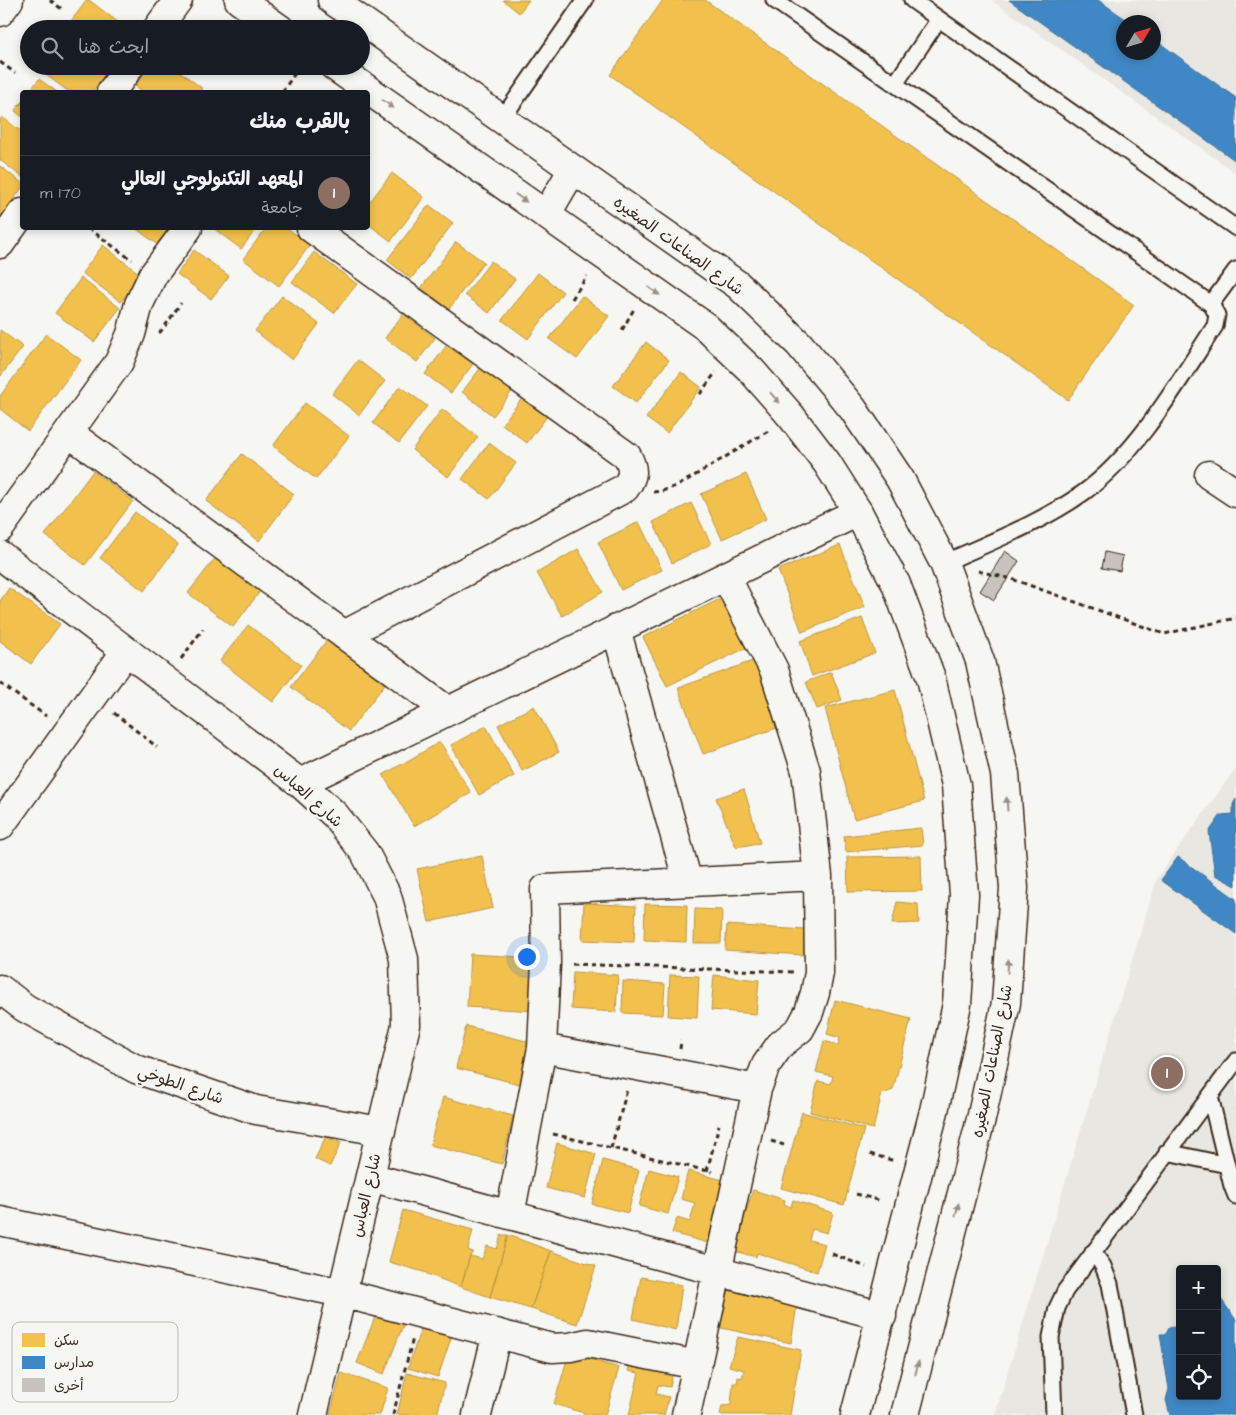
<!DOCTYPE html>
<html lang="ar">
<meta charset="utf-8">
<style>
:root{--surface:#171b24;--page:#242831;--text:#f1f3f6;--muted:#9ea1a6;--line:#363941;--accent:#8c9099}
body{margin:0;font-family:"Architects Daughter","Playpen Sans Arabic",sans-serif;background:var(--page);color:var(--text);direction:rtl}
.controls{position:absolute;right:15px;bottom:15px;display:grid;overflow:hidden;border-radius:5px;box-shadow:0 2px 8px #0003}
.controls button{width:45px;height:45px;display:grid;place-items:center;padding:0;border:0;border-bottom:1px solid var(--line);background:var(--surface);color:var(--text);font:25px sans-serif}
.compass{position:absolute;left:1116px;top:15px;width:45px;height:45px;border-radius:50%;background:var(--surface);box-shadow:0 2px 8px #0003;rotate:52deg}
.you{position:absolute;left:526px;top:956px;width:18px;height:18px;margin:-12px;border:4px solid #fff;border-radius:50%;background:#1a73e8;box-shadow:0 0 0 8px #1a73e833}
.badge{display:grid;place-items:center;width:32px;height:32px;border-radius:50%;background:var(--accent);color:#fff;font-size:16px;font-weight:700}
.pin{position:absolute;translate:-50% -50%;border:2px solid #fff;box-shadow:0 1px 5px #0006}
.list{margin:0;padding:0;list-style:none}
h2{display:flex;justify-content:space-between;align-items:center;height:65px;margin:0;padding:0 20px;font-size:21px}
h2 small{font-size:16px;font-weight:400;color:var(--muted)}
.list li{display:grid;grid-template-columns:32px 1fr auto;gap:15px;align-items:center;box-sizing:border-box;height:75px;padding:0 20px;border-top:1px solid var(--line)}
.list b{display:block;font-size:19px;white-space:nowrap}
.list p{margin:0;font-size:16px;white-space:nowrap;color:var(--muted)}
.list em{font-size:16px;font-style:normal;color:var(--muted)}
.icon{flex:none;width:28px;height:28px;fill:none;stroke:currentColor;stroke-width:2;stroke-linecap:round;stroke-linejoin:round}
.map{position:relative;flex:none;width:1236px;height:1415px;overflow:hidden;direction:ltr}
.search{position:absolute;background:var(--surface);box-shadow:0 2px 8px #0003;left:20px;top:20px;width:350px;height:55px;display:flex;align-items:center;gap:12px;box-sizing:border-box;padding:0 18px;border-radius:28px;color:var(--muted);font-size:19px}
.panel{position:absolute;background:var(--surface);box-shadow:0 2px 8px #0003;left:20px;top:90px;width:350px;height:140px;border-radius:5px;direction:rtl}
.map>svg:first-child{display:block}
.built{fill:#e8e7e2;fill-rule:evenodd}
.homes{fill:#f2c14e;stroke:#bb9440}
.schools{fill:#3f88c5;stroke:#3e6c93}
.building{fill:#c8c3be;stroke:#3b2a1e}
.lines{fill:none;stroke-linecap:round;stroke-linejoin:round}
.lane-casing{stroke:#3b2a1e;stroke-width:19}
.street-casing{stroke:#3b2a1e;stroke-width:31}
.secondary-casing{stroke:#3b2a1e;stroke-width:31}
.path{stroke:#3b2a1e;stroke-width:3;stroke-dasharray:5 4;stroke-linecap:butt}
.lane{stroke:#f6f6f2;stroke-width:15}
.street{stroke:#f6f6f2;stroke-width:28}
.secondary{stroke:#f6f6f2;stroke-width:28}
.oneway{fill:#989088}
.labels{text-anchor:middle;stroke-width:5;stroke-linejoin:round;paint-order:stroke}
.street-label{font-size:16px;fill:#3b2a1e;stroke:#f6f6f2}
.key{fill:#f6f6f2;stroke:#beb9b2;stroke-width:1}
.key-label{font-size:14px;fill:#3b2a1e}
</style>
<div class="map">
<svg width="1236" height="1415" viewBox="0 0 1236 1415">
<rect width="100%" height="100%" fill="#f6f6f2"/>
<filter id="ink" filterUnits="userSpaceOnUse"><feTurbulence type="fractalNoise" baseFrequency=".02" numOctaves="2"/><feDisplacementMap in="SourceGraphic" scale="10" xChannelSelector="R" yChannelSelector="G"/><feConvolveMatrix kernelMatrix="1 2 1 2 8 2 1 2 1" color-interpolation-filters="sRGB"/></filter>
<g filter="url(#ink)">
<path class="built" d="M 991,0 L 1236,0 L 1236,173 ZM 1124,22 L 1154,22 L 1154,52 L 1124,52 Z
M 1236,768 L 1236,1415 L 995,1415 L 1157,878 ZM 1180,1269 L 1217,1269 L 1217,1396 L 1180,1396 Z"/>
<path class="homes" d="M 87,0 L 89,0 L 127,29 L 65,29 Z
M 503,0 L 529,0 L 519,13 Z
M 663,0 L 705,0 L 1134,305 L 1068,400 L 610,75 Z
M 40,66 L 96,66 L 106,74 L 92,92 L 69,92 L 38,69 Z
M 150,66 L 173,66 L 203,89 L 200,92 L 144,92 L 135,86 Z
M 39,79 L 57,92 L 29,92 Z
M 22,101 L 22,117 L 15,111 Z
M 2,117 L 22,132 L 22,177 L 0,160 L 0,120 Z
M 0,166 L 22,183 L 22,188 L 0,217 Z
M 392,173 L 424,197 L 391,241 L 368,224 L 368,204 Z
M 429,205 L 453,223 L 411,279 L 387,260 Z
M 135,228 L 169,228 L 157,244 Z
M 213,228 L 257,228 L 241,249 Z
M 266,228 L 287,228 L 310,245 L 279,286 L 243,259 Z
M 456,242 L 484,262 L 449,309 L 421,288 Z
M 103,245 L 141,275 L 121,302 L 82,273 Z
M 194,250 L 229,276 L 211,299 L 177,274 Z
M 314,252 L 357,284 L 334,313 L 292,282 Z
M 491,261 L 515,279 L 489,313 L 465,295 Z
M 538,273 L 563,292 L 528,339 L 502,320 Z
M 81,278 L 120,308 L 94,342 L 55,313 Z
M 282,296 L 319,324 L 292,360 L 255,331 Z
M 582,296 L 609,316 L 577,359 L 549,339 Z
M 403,314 L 435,338 L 417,362 L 385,338 Z
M 0,330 L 23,347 L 0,377 Z
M 46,334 L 81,360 L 28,431 L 0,409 L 0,396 Z
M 646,342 L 669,360 L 636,403 L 613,386 Z
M 447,345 L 473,364 L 451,393 L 425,374 Z
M 358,360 L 385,381 L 359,415 L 332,394 Z
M 482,366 L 513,390 L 493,416 L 462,392 Z
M 681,372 L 701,387 L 667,433 L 646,418 Z
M 400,386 L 427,406 L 399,443 L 373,423 Z
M 523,397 L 548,415 L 527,443 L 502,424 Z
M 305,403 L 349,436 L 316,479 L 273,446 Z
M 442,409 L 478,437 L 448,477 L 412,450 Z
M 489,443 L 516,463 L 489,499 L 462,479 Z
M 242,454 L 294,494 L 259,541 L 206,501 Z
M 93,471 L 133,501 L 85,565 L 45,535 Z
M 746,474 L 766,519 L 722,539 L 701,494 Z
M 691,503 L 711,544 L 672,563 L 653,522 Z
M 135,512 L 178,545 L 144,591 L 100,558 Z
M 639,522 L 662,570 L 621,590 L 598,542 Z
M 840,545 L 865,607 L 802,632 L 778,570 Z
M 578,549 L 603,592 L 562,616 L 537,573 Z
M 217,556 L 261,590 L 233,627 L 188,593 Z
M 9,588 L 60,624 L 31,664 L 0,641 L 0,601 Z
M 722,598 L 746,648 L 667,686 L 643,637 Z
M 862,618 L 875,653 L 812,676 L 800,641 Z
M 248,625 L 301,665 L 273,702 L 220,661 Z
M 327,640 L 385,684 L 349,731 L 291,687 Z
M 758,659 L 782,726 L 703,754 L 678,688 Z
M 831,672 L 842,700 L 817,709 L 806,682 Z
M 895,690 L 924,801 L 854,819 L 825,708 Z
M 534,706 L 559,752 L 522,771 L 498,725 Z
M 486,726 L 514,776 L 479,795 L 451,745 Z
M 440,742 L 471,793 L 414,826 L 383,775 Z
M 744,789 L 760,843 L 736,847 L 716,798 Z
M 921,828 L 923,845 L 846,852 L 844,836 Z
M 482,856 L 493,908 L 429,922 L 417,869 Z
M 921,856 L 922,891 L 848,892 L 847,857 Z
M 897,902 L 918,904 L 919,923 L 892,924 Z
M 584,903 L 636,906 L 634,942 L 582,940 Z
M 645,904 L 687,905 L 686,942 L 644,940 Z
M 695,909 L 722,910 L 721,943 L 694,943 Z
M 727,925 L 805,930 L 804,955 L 725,950 Z
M 470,954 L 539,958 L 536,1011 L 467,1007 Z
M 573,972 L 618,975 L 616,1012 L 571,1009 Z
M 670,975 L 699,976 L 697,1018 L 668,1016 Z
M 714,975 L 759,980 L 756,1014 L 711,1010 Z
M 623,981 L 665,984 L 663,1015 L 622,1013 Z
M 835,1000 L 911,1019 L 893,1090 L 882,1094 L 873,1129 L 810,1112 L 818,1081 L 831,1084 L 833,1076 L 816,1072 L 824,1041 L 838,1045 L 840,1038 L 827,1034 Z
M 466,1026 L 534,1043 L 523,1085 L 456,1068 Z
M 443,1097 L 513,1116 L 502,1164 L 430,1145 Z
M 802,1112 L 864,1129 L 844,1205 L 781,1188 Z
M 326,1136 L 341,1143 L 330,1166 L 315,1159 Z
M 557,1143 L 596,1154 L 585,1198 L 546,1188 Z
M 603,1160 L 639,1170 L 628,1213 L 592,1204 Z
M 649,1169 L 678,1177 L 668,1214 L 639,1206 Z
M 688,1171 L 731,1182 L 715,1245 L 672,1233 L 677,1218 L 690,1222 L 695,1203 L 681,1199 Z
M 753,1190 L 785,1200 L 784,1204 L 791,1207 L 793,1200 L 833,1213 L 827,1233 L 812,1229 L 809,1240 L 825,1244 L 817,1272 L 757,1253 L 756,1257 L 734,1251 Z
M 403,1210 L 473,1230 L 468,1250 L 473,1252 L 470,1256 L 461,1287 L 427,1274 L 427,1273 L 389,1262 Z
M 501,1235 L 508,1235 L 490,1297 L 461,1287 L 470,1256 L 482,1259 L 487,1246 L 497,1249 Z
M 508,1235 L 551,1251 L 531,1309 L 490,1297 Z
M 551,1251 L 596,1266 L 577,1324 L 531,1309 Z
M 641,1277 L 682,1285 L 676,1330 L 633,1319 Z
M 730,1280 L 798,1299 L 791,1343 L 717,1327 Z
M 377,1312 L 404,1323 L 384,1374 L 357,1363 Z
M 423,1322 L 453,1332 L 438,1377 L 408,1368 Z
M 738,1337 L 801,1350 L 790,1415 L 720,1415 L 722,1406 L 731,1405 L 733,1383 L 737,1383 L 738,1377 L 742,1378 L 744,1370 L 729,1366 Z
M 569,1353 L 619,1368 L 605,1415 L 590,1415 L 554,1404 Z
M 632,1356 L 674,1368 L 670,1387 L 658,1385 L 656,1394 L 669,1397 L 664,1415 L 629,1415 L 639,1373 L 628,1371 Z
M 341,1373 L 388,1388 L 380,1415 L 330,1415 Z
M 407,1373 L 445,1383 L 437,1415 L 397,1415 Z"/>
<path class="schools" d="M 1009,0 L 1098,0 L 1130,22 L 1124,22 L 1124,52 L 1154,52 L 1154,39 L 1236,98 L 1236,161 Z
M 1236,799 L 1236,886 L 1215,875 L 1209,832 L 1221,815 L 1233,814 L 1233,804 Z
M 1178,857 L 1236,899 L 1236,934 L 1161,880 Z
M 1221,1299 L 1236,1320 L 1236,1415 L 1170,1415 L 1166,1400 L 1169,1389 L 1160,1334 L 1166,1334 L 1169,1327 L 1180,1325 L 1180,1396 L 1217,1396 L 1217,1302 Z"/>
<path class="building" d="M 1005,551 L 1019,561 L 994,600 L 980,591 Z
M 1105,552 L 1123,556 L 1120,571 L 1102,568 Z"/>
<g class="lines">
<defs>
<path id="lane" d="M 774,0 L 1211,304 L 1217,315 L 1215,326 C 1178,382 1138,453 1083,493 C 1041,523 990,542 944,563
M 912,0 L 1236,228
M 895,84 L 939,19
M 502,119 L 585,0
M 1211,304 L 1236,270
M 1210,1096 L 1232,1186 L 1236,1196
M 1167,1152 L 1227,1165
M 1093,1252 L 1103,1266 L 1110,1284 L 1134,1415
M 1054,1415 L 1051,1337 L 1057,1308 L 1065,1291 L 1236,1061"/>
<path id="street" d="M 0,12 L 9,0
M 157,29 L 178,0
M 111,92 L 130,66
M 311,228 L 627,456 C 634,469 634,476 625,488 L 344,635
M 0,244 L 22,213
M 69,433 L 448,711
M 1209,475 L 1236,493
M 0,528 L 119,362 L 131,334 L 139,304 L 153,275 L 188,228
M 0,555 L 300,783 L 335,815 L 365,853 L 387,896 L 404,959 L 406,1025 L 313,1415
M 616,629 L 688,882
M 300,783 L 858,512
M 0,826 L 126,651
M 0,989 L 25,1008 L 136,1069 L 256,1110 L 381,1131
M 542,1048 L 757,1089
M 370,1177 L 882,1316
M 510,1215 L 542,1048 L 546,963 L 545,889 L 818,876
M 0,1221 L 342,1293 L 552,1348 L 570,1347 L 588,1343 L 697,1365
M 477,1415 L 497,1333
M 686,1415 L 757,1089 L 766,1065 L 780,1045 L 800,1029 L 809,1012 L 815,993 L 819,973 L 818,876 L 806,771 L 774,670 L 726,577"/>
<path id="secondary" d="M 239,0 L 280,29
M 332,0 L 738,285 L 799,344 L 853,409 L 900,479 L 944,563 L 980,661 L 1005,774 L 1014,888 L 1006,1003 L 982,1115 L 905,1415
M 334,66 L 706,327 L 751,370 L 791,416 L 827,463 L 858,512 L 896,584 L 931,678 L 956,785 L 964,895 L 957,1004 L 934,1111 L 855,1415
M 546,215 L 573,169"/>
</defs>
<use href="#lane" class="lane-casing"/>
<use href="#street" class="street-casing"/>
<use href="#secondary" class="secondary-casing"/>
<path class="path" d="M 50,0 L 63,10
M 0,62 L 15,73
M 282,92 L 300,66
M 88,228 L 132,260
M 572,299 L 587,276
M 622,330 L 634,309
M 159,333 L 163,329 L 181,303
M 700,394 L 716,372
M 653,492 L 662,491 L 679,485 L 770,430
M 978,571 L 1012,579 L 1164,634 L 1236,618
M 181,659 L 203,629
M 0,683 L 46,716
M 114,713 L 157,747
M 572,964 L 793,972
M 680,1049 L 681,1040
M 553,1134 L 712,1172
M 771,1141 L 784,1145
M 611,1148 L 627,1090
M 870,1154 L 895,1161
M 707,1171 L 719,1125
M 856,1194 L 882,1201
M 832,1254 L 866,1267
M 393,1415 L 413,1338"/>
<use href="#lane" class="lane"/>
<use href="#street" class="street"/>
<use href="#secondary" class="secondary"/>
</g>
<defs><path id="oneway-solid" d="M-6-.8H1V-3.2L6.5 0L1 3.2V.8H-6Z" transform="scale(1.25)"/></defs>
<g class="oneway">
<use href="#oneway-solid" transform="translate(388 104) rotate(35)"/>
<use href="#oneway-solid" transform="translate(521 198) rotate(35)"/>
<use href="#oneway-solid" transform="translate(654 291) rotate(35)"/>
<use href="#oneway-solid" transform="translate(775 398) rotate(48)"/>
<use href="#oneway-solid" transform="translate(1007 804) rotate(-94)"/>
<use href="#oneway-solid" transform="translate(1008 966) rotate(-86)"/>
<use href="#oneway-solid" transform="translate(957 1210) rotate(-76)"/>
<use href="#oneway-solid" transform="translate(917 1368) rotate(-76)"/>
</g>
</g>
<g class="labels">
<g class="street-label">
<text transform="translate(679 245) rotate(36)" y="6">شارع الصناعات الصغيره</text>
<text transform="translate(309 795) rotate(42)" y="6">شارع العباس</text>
<text transform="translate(991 1061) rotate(-79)" y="6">شارع الصناعات الصغيره</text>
<text transform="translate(181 1084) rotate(19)" y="6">شارع الطوخي</text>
<text transform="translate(365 1195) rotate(-77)" y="6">شارع العباس</text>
</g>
</g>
<rect x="12" y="1322" width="166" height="80" rx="8" class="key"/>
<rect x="22" y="1333" width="23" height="14" fill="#f2c14e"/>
<rect x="22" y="1356" width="23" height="13" fill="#3f88c5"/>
<rect x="22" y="1378" width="23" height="14" fill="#c8c3be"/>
<g class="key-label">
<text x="54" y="1345">سكن</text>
<text x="54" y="1367">مدارس</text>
<text x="54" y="1390">أخرى</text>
</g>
</svg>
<div class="controls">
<button>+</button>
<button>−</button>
<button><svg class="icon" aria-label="locate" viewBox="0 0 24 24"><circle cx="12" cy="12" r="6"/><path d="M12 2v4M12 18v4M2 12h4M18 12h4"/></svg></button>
</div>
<svg class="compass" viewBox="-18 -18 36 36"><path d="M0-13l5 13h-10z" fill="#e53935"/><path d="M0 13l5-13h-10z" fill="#9ea1a6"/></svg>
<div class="you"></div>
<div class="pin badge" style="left:1167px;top:1073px;background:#8d6e63">1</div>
<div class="search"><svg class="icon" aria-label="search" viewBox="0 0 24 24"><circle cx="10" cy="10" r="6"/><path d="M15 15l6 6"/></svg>ابحث هنا</div>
<section class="panel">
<h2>بالقرب منك<small></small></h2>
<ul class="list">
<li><span class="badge" style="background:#8d6e63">1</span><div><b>المعهد التكنولوجي العالي</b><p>جامعة</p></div><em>170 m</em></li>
</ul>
</section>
</div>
